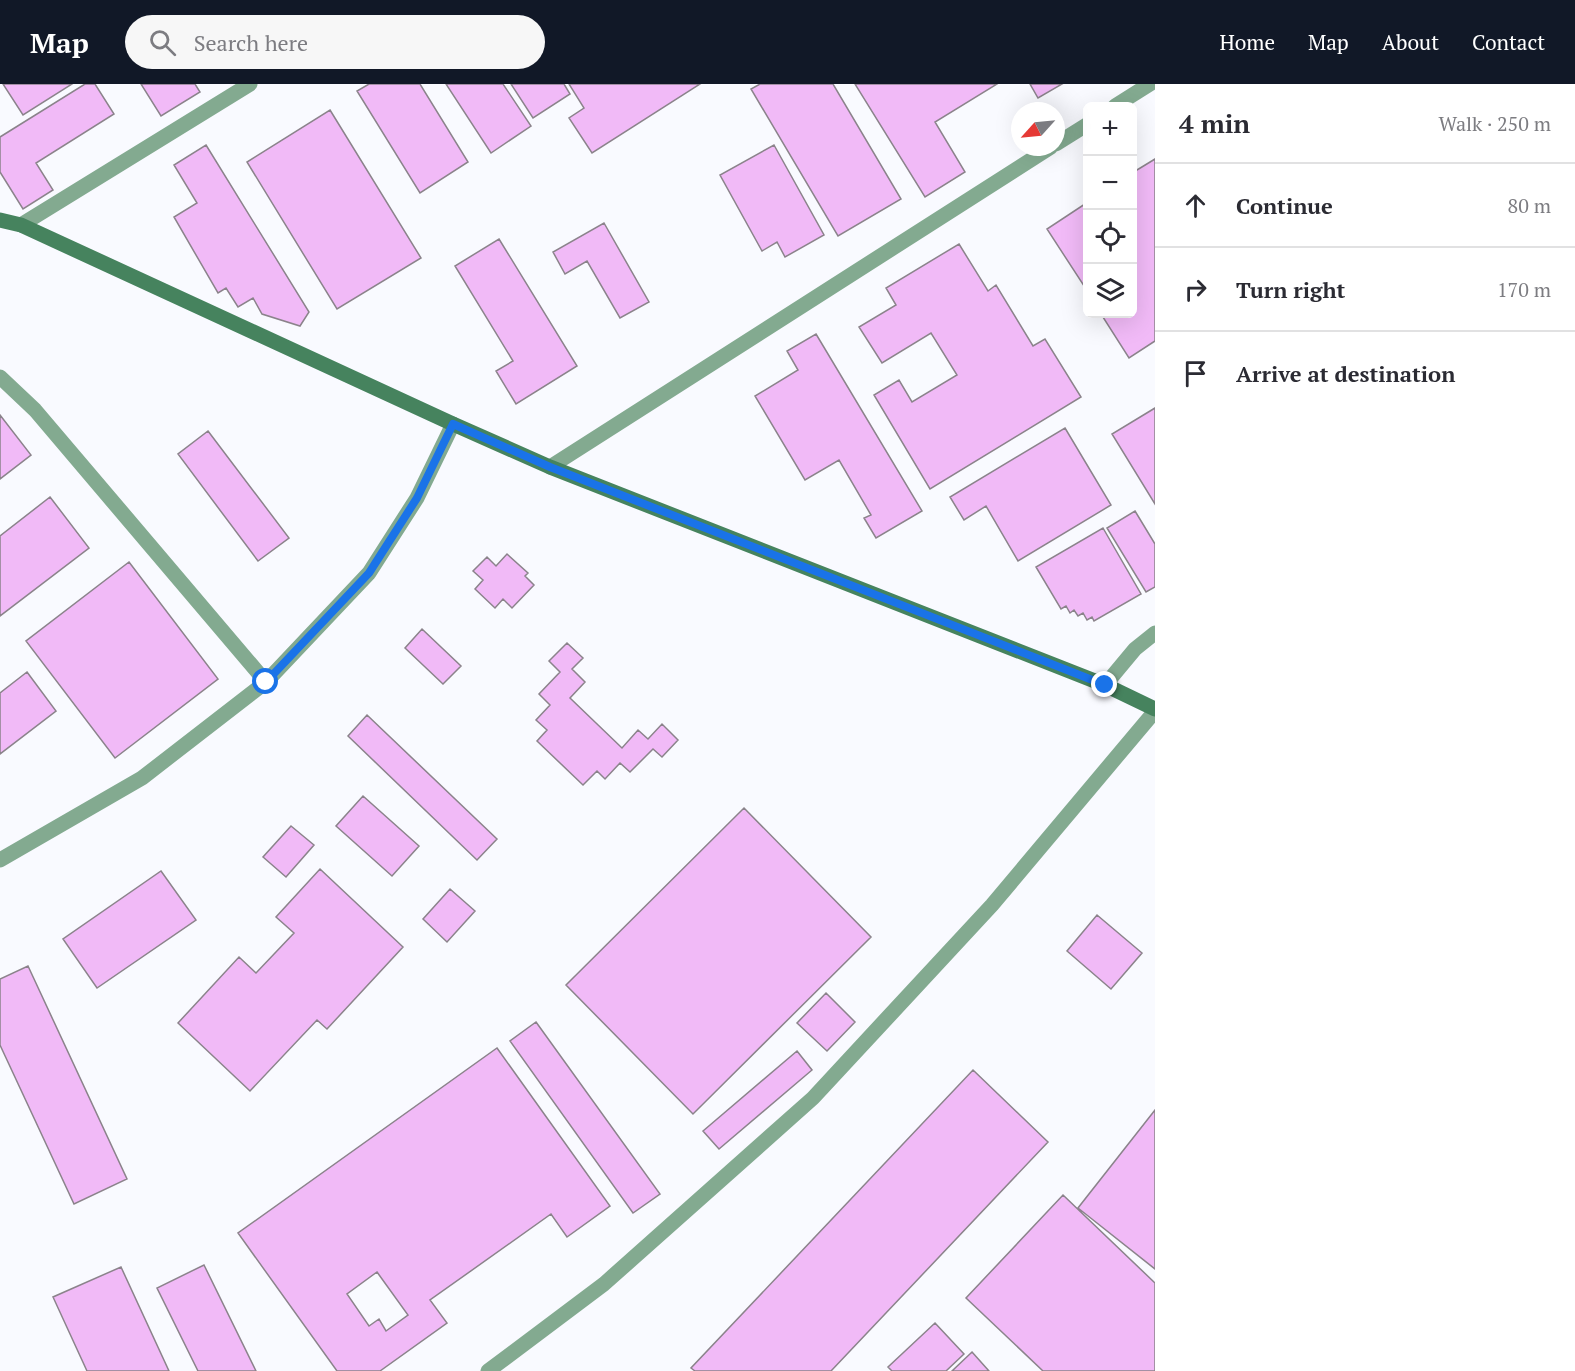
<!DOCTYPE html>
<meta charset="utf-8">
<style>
:root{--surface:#fff;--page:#f7f7f7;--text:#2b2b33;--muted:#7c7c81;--line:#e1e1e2;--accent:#111827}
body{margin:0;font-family:"PT Serif",serif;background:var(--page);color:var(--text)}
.controls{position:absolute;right:18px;top:18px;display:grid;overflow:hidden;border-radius:9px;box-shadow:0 6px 24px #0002}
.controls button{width:54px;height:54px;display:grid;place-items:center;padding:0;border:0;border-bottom:2px solid var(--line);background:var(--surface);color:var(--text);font:30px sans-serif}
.compass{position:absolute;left:1011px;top:18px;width:54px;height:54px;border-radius:50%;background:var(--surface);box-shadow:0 6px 24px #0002;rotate:243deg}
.stop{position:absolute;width:18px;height:18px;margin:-14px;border:4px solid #1a73e8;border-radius:50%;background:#fff}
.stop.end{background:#1a73e8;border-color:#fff;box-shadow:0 2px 6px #0008}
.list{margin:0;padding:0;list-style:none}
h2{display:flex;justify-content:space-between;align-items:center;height:78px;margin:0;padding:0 24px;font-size:26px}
h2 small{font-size:20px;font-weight:400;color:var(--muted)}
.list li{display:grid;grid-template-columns:39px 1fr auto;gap:18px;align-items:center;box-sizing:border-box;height:84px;padding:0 24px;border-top:2px solid var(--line)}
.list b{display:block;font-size:22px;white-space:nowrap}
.list em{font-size:20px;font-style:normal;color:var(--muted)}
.icon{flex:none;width:33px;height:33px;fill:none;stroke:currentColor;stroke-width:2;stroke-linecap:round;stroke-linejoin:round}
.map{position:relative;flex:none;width:1155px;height:1287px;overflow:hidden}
header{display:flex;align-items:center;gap:36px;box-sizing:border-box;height:84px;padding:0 30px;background:var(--accent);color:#fff}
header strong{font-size:28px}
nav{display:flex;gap:33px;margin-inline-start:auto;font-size:21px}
.search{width:420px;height:54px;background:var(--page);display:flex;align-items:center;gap:15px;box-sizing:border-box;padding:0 21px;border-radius:33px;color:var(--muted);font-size:22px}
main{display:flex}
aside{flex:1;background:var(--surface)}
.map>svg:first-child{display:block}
.building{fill:#f1baf7;stroke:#8b838b;stroke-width:1.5;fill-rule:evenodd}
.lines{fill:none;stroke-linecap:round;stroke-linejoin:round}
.street{stroke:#83aa90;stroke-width:15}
.secondary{stroke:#46835e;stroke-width:15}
.route{stroke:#1a73e8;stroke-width:8}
</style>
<header>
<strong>Map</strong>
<div class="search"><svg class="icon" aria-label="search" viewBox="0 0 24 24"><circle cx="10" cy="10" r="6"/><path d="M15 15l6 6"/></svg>Search here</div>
<nav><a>Home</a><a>Map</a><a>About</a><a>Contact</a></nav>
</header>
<main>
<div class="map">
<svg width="1155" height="1287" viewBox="0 0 1155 1287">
<rect width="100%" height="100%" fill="#f9faff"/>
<path class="building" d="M 3,0 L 72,0 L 23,31 Z
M 85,0 L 95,0 L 114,30 L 36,79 L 53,106 L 23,125 L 0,88 L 0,53 Z
M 141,0 L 195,0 L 200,8 L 161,32 Z
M 369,0 L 420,0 L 468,78 L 420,109 L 357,7 Z
M 446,0 L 503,0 L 531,42 L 491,69 Z
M 511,0 L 564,0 L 570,10 L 533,34 Z
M 569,0 L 700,0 L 592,69 L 569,34 L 584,24 Z
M 760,0 L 833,0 L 901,115 L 838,152 L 751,5 Z
M 855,0 L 997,0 L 935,38 L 965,88 L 925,113 Z
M 1030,0 L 1062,0 L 1038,14 Z
M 330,26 L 421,174 L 337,225 L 247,78 Z
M 206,61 L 309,228 L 300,242 L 262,230 L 253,214 L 238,223 L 226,204 L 218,209 L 174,133 L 197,119 L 174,81 Z
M 774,61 L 824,151 L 785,173 L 777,158 L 762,167 L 720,91 Z
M 1155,75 L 1155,257 L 1129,274 L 1101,230 L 1132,230 L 1132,89 Z
M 1088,118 L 1088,208 L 1047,145 Z
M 604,139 L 649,218 L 620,234 L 587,177 L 565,190 L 553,168 Z
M 499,155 L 577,282 L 516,320 L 496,287 L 513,277 L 455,182 Z
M 959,160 L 988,207 L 996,201 L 1033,262 L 1045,255 L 1081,313 L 930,405 L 874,311 L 899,296 L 912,318 L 957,291 L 931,249 L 882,279 L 859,243 L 896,221 L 886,204 Z
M 816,250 L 922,427 L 876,454 L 864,434 L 871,431 L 839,376 L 805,396 L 755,312 L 798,286 L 787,267 Z
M 1155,324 L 1155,420 L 1112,350 Z
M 0,331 L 31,371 L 0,395 Z
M 1065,344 L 1111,421 L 1018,477 L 986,422 L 964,436 L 950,413 Z
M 208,347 L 289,454 L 258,477 L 178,370 Z
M 50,413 L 89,464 L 0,532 L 0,452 Z
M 1135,427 L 1155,460 L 1155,503 L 1146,508 L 1107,444 Z
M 1103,444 L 1141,510 L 1094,537 L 1092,533 L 1087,536 L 1083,529 L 1078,532 L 1074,526 L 1070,529 L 1066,522 L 1061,525 L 1036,483 Z
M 507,470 L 528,489 L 525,492 L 534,501 L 512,524 L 503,515 L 495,524 L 475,505 L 483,496 L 473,487 L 487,473 L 496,482 Z
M 129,478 L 218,595 L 115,674 L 26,557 Z
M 422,545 L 461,582 L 443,600 L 405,564 Z
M 567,559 L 583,574 L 572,585 L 585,598 L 570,614 L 622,664 L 638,646 L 648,655 L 662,640 L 678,656 L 662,673 L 653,665 L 630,688 L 620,679 L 605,695 L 597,687 L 583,701 L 537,657 L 547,646 L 536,636 L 550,621 L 539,610 L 560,588 L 549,577 Z
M 27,588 L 56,627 L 0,670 L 0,609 Z
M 367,631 L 497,755 L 477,776 L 348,652 Z
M 363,712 L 419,762 L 392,792 L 336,742 Z
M 744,724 L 871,853 L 693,1030 L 566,901 Z
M 291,742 L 314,761 L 286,793 L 263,773 Z
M 320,785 L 403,863 L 327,945 L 317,936 L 250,1007 L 178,939 L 239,873 L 256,889 L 294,849 L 276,833 Z
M 161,787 L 196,836 L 97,904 L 63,855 Z
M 450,805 L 475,827 L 447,858 L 423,835 Z
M 1097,831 L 1142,869 L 1111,905 L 1067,867 Z
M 28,882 L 127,1095 L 74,1120 L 0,961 L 0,895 Z
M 826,909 L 855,938 L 827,967 L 797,939 Z
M 536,938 L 660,1110 L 633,1129 L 510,957 Z
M 497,964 L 610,1122 L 567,1153 L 551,1130 L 430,1216 L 447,1239 L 380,1287 L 337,1287 L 238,1149 ZM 377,1188 L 408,1231 L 386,1247 L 379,1235 L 369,1242 L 347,1210 Z
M 797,967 L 812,986 L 719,1065 L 703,1047 Z
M 973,986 L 1048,1058 L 831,1287 L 695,1287 L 691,1284 Z
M 1155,1026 L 1155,1185 L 1078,1124 Z
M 1063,1111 L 1155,1199 L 1155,1287 L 1043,1287 L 966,1214 Z
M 204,1181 L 256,1287 L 198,1287 L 157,1204 Z
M 121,1183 L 169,1287 L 87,1287 L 53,1213 Z
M 935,1239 L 964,1270 L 946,1287 L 892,1287 L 888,1283 Z
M 972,1268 L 989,1287 L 952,1287 Z"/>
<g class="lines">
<path class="street" d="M 1115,22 L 1150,0
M 1056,60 L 1088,40
M 21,141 L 250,0
M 0,293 L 35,326 L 266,598
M 550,383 L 1051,63
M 1105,601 L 1135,565 L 1155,549
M 0,776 L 142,694 L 266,598 L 369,489 L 417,414 L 453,340
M 488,1287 L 604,1200 L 813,1014 L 992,821 L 1155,627"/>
<path class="secondary" d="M 0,136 L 21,141 L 453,340 L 550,383 L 1105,601 L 1155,625"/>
</g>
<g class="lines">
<path class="route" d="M 266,598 L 369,489 L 417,414 L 453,340 L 550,383 L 1105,601"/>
</g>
</svg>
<div class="controls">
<button>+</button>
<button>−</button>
<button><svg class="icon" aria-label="locate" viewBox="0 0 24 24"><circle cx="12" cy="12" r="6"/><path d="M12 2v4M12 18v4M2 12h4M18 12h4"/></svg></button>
<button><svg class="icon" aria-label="layers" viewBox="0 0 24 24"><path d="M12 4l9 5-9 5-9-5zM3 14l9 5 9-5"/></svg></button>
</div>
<svg class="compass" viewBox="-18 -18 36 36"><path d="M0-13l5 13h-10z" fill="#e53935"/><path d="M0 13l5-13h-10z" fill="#7c7c81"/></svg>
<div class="stop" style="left:266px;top:598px"></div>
<div class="stop end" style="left:1105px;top:601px"></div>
</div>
<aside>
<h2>4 min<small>Walk · 250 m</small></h2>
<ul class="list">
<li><svg class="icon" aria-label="ahead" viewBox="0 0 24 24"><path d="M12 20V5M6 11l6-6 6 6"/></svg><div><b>Continue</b></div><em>80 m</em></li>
<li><svg class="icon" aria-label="right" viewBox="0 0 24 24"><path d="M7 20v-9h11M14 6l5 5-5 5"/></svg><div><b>Turn right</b></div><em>170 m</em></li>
<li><svg class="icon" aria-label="arrive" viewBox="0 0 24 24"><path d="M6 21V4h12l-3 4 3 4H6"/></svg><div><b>Arrive at destination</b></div></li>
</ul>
</aside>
</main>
